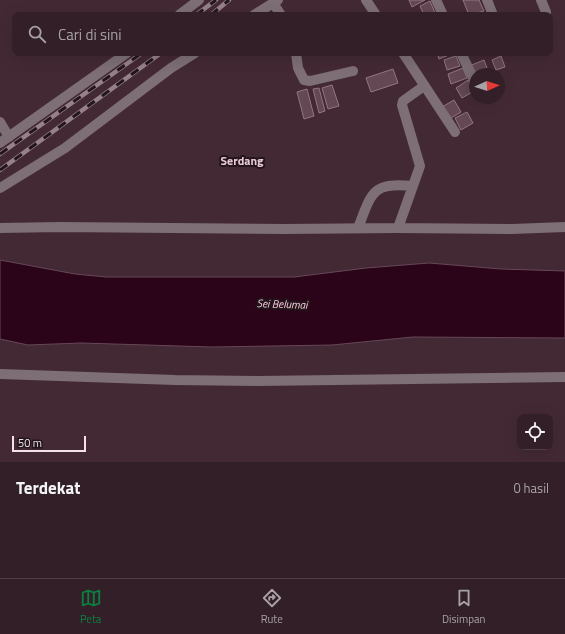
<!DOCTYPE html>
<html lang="id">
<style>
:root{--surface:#321f27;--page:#3a272f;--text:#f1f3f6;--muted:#a8a2a7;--line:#4d3d44;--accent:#0b8043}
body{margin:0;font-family:"Titillium Web",sans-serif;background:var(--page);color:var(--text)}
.controls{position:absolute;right:12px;bottom:12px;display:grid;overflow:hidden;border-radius:8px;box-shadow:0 4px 16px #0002}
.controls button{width:36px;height:36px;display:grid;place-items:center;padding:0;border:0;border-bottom:1px solid var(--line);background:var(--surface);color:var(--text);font:20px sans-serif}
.compass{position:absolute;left:469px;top:68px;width:36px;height:36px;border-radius:50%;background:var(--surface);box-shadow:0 4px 16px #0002;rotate:87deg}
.scale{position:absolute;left:12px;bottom:10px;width:74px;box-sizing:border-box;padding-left:4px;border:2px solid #f3e2e9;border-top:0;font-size:11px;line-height:14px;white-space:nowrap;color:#f3e2e9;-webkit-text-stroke:3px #22161b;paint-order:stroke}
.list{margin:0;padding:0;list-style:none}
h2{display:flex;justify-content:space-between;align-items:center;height:52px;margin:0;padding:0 16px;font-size:17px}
h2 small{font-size:13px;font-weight:400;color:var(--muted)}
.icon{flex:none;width:22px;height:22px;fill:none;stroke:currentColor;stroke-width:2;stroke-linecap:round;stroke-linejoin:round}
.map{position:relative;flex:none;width:565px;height:462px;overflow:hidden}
.search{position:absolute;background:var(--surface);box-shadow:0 4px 16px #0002;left:12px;right:12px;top:12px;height:44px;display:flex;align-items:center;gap:10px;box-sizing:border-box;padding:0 14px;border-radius:8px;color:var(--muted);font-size:15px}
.sheet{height:116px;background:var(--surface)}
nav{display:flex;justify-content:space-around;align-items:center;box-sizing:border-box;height:56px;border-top:1px solid var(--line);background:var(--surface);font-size:11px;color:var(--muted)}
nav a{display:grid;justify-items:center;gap:2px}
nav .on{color:var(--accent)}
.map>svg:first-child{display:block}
.water{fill:#2b0419;stroke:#674757}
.building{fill:#644854;stroke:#947682}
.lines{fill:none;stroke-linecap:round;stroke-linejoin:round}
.minor{stroke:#7d6f75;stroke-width:10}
.rail-casing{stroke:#96808a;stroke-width:4.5}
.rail{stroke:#22161b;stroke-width:3;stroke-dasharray:9;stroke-linecap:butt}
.labels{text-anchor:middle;stroke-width:4;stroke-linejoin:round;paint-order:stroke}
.water-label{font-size:11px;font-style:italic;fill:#fcccdf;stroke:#22161b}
.quarter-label{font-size:12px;font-weight:bold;fill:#eac8d5;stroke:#22161b}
</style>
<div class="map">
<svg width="565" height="462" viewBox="0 0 565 462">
<rect width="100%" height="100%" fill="#432934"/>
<path class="water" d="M 0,260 L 75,274 L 106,277 L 294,277 L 366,268 L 429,263 L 501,269 L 565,271 L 565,338 L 413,337 L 332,345 L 212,347 L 81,343 L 28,345 L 0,339 Z"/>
<path class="building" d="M 409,0 L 425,0 L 412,7 Z
M 463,0 L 479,0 L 484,11 L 469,15 Z
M 430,1 L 435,13 L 424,15 L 420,6 Z
M 437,53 L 454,53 L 439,59 Z
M 456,56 L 460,66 L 447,70 L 444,60 Z
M 501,56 L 505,67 L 496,70 L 492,60 Z
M 484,60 L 487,68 L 472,74 L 469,66 Z
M 463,68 L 467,78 L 451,84 L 448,74 Z
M 393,69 L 398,83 L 371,92 L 366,78 Z
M 468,80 L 474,91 L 462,98 L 456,88 Z
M 332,85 L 339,106 L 328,109 L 322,88 Z
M 319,88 L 325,111 L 319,113 L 313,89 Z
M 307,89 L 314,116 L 304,119 L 297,92 Z
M 454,100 L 461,112 L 449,119 L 442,107 Z
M 467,112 L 473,123 L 461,130 L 455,118 Z"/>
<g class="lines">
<path class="minor" d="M 366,0 L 376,15
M 436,0 L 443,15
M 487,0 L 493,15
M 541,0 L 546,12
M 273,3 L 281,15
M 179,15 L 199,0
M 254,15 L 278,0
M 296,53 L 298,68 L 304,80 L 310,81 L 353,71
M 403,53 L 455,132
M 461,53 L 474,80
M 0,122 L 9,137
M 0,143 L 127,53
M 0,188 L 65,148 L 171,68 L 195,53
M 0,228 L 60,227 L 284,229 L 398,228 L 512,229 L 565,227
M 358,228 C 372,192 372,182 413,186
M 398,228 L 420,166 L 402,105 L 403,101 L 424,86
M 0,374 L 175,380 L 258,381 L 565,377"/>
<defs>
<path id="rail" d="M 196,15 L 216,0
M 211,15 L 229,0
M 0,154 L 142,53
M 0,170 L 161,53"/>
</defs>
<use href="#rail" class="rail-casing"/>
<use href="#rail" class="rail"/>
</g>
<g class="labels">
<g class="water-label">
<text transform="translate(282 304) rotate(2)" y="4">Sei Belumai</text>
</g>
<g class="quarter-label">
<text x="242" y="165">Serdang</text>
</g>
</g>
</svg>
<div class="controls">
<button><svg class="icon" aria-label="locate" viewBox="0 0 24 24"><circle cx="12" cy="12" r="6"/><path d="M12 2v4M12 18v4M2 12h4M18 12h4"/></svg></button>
</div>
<svg class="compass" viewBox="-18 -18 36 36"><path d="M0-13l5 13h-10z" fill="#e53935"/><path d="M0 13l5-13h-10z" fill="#a8a2a7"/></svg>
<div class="scale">50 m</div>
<div class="search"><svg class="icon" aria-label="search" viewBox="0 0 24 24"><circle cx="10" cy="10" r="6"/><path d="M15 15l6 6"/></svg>Cari di sini</div>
</div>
<section class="sheet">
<h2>Terdekat<small>0 hasil</small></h2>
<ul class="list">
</ul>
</section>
<nav>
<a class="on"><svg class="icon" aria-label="map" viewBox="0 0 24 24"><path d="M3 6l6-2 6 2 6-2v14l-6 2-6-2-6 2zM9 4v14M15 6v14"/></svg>Peta</a>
<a><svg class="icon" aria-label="directions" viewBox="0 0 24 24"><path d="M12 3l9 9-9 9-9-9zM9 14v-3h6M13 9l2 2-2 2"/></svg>Rute</a>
<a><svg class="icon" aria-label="saved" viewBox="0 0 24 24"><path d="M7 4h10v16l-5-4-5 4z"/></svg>Disimpan</a>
</nav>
